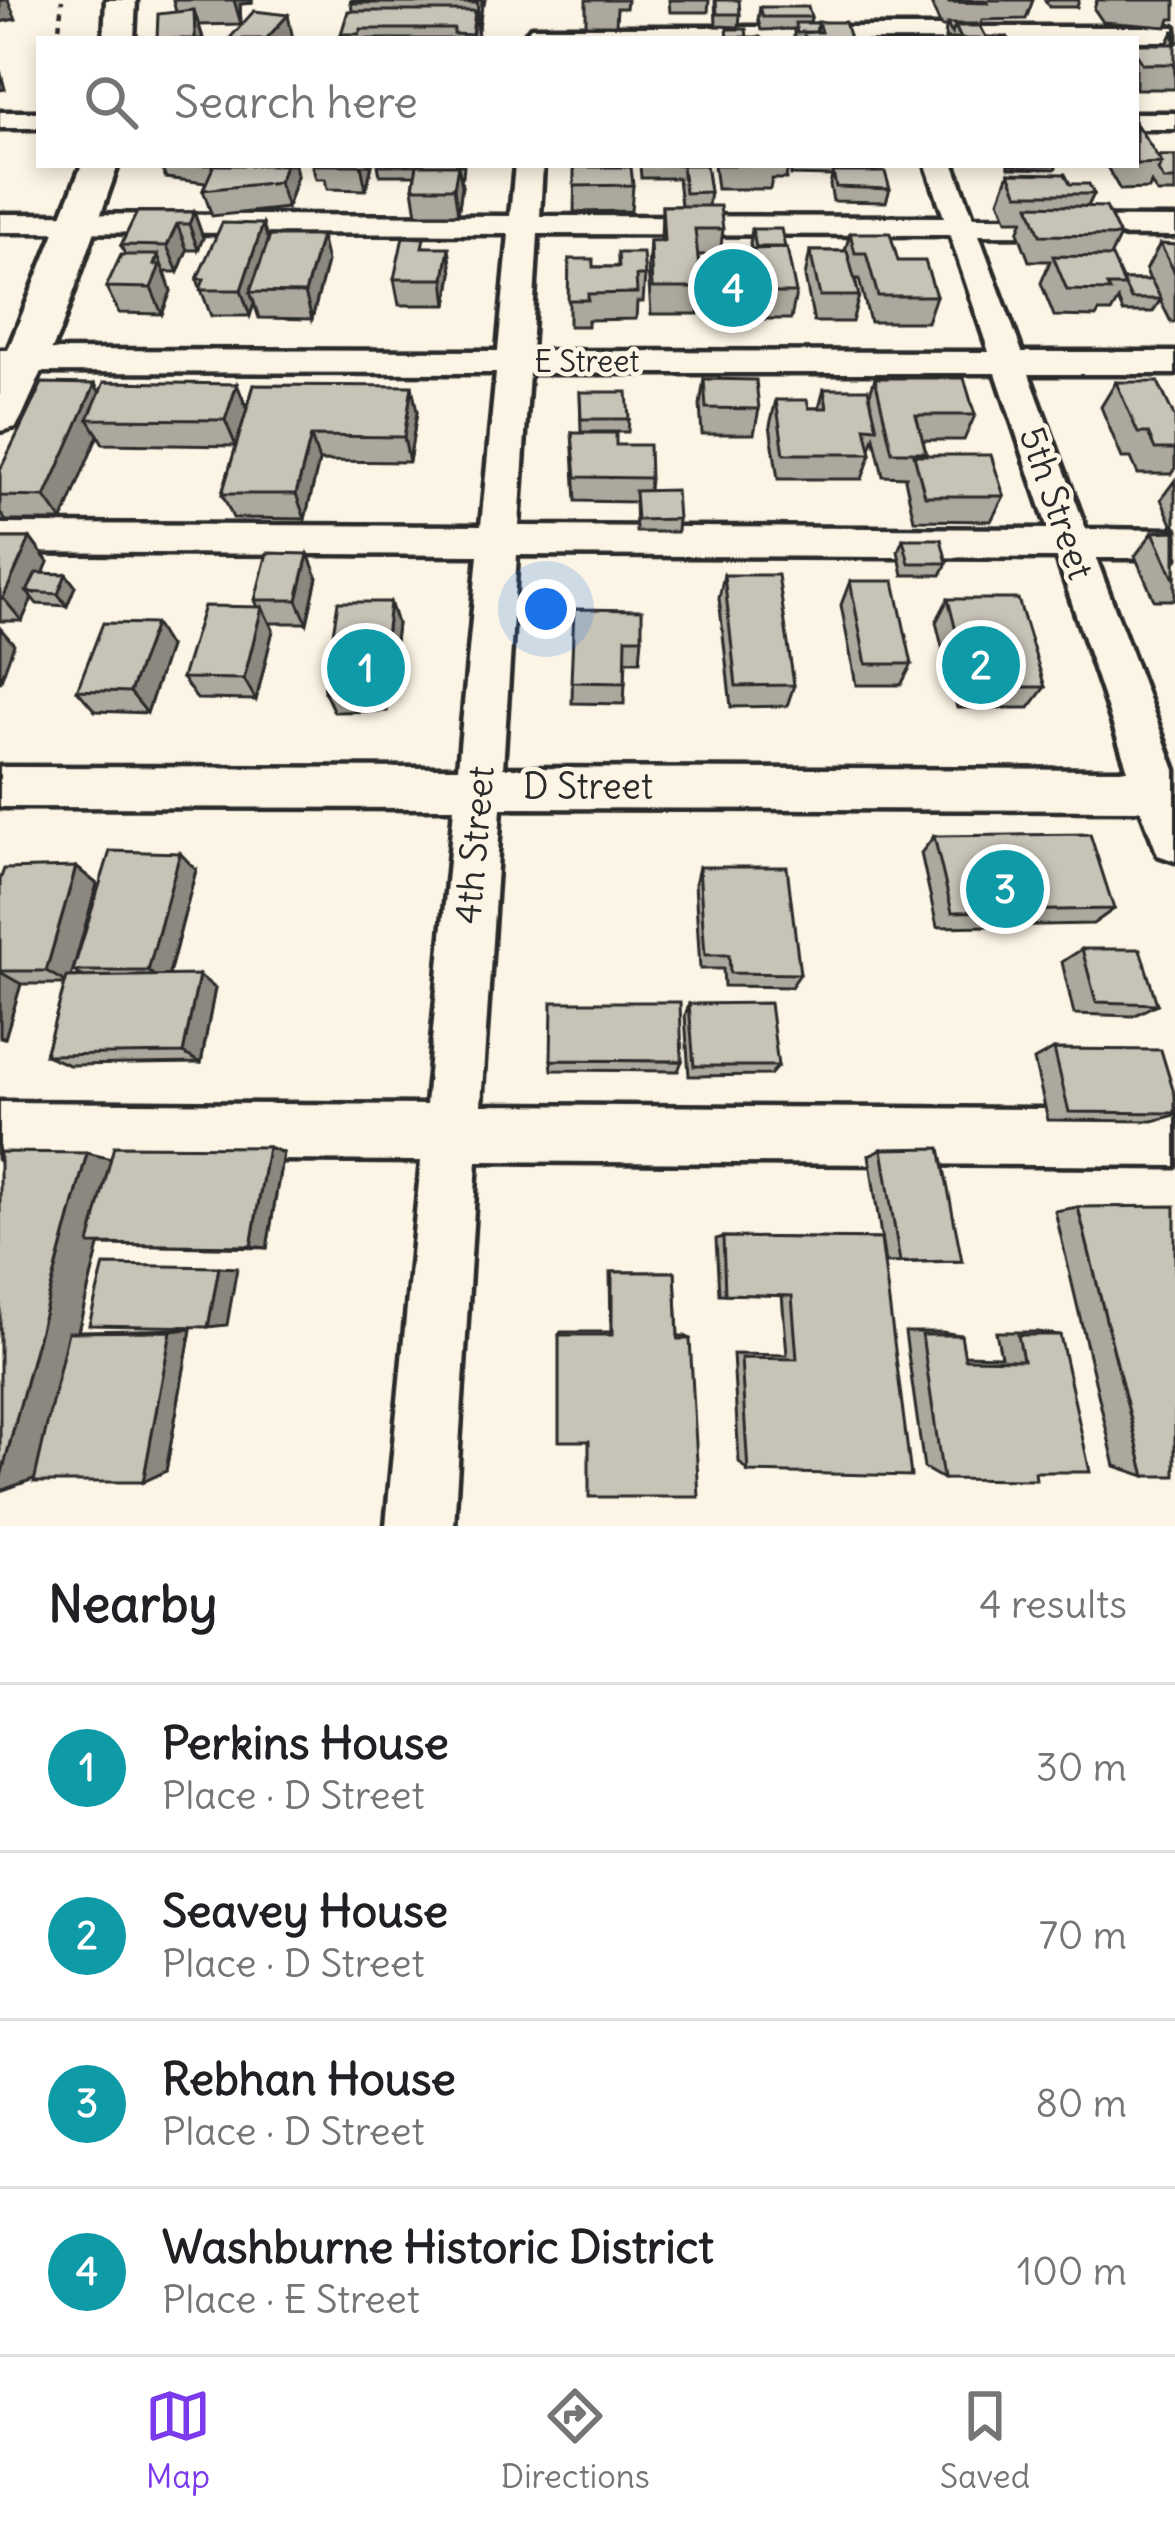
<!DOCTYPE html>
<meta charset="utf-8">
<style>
:root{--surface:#fff;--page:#f6f6f6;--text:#202124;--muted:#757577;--line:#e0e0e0;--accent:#7c3aed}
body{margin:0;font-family:Delius,sans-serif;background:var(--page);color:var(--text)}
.you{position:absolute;left:546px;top:609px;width:42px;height:42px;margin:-30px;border:9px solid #fff;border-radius:50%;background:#1a73e8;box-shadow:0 0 0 18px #1a73e833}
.badge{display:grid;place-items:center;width:78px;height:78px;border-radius:50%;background:var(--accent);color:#fff;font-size:39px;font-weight:700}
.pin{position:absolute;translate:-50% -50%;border:6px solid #fff;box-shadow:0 3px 12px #0006}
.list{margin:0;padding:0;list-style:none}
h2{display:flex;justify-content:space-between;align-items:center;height:156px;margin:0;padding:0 48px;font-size:51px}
h2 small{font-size:39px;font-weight:400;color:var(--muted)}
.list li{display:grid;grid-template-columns:78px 1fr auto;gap:36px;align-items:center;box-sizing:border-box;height:168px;padding:0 48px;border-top:3px solid var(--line)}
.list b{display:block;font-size:45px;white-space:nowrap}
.list p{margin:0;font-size:39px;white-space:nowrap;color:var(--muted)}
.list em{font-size:39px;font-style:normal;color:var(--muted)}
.icon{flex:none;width:66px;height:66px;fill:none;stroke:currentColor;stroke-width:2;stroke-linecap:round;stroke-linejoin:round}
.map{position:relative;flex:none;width:1175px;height:1526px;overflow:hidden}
.search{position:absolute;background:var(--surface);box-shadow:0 6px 18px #0003;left:36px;right:36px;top:36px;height:132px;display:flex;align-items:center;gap:30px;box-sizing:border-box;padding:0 42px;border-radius:0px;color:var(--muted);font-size:45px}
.sheet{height:828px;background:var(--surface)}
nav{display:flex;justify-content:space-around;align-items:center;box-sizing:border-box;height:168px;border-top:3px solid var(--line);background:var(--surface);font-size:33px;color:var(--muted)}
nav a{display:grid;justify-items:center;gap:6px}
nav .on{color:var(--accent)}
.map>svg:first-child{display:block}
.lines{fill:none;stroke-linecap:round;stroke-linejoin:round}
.minor-casing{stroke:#2b2b2b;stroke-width:9}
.major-casing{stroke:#2b2b2b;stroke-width:9}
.path{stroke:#2b2b2b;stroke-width:4.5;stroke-dasharray:6 6;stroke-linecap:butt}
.minor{fill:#fcf5e5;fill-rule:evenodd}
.major{fill:#fcf5e5;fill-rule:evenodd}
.wall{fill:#aca89d;stroke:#2b2b2b;stroke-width:3}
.shaded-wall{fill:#8c8880;stroke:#2b2b2b;stroke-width:3}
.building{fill:#c8c3b7;stroke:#2b2b2b;stroke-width:3}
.labels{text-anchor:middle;stroke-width:9;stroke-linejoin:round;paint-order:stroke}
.far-street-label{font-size:30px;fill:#2b2b2b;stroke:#fcf5e5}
.street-label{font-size:36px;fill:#2b2b2b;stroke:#fcf5e5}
</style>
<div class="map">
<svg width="1175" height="1526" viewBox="0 0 1175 1526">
<rect width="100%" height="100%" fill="#fcf5e5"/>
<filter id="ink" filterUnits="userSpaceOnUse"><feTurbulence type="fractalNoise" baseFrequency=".00833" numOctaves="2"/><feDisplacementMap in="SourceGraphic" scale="24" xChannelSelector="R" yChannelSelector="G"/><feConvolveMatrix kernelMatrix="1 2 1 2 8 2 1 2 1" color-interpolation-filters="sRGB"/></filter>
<g filter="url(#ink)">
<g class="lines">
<defs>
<path id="minor" d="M 531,27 L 1175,27 L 1175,41 L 538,39 L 527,32 Z
M 0,112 L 39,112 L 39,128 L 0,128 Z
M 1136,113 L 1175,113 L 1175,129 L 1136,129 Z
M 515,165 L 543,165 L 540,216 L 944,217 L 926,165 L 954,165 L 973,217 L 1175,218 L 1175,236 L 979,235 L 1022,352 L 1175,352 L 1175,374 L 1029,374 L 1086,529 L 1175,530 L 1175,558 L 1096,558 L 1175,770 L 1175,861 L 1158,855 L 1141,810 L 501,808 L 481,1105 L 1175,1110 L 1175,1166 L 477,1161 L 454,1526 L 386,1526 L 421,1161 L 0,1158 L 0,1102 L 426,1105 L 454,808 L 0,807 L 0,767 L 458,768 L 478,555 L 0,552 L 0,524 L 481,526 L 496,373 L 0,372 L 0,350 L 498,351 L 509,234 L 0,232 L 0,214 L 510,216 ZM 538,234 L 950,235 L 989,352 L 531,351 ZM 529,373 L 996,373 L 1048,529 L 519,526 ZM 517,555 L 1057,558 L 1128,770 L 503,768 Z"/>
<path id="major" d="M 106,0 L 136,0 L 134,39 L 104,39 Z
M 82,165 L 118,165 L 60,331 L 22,416 L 16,427 L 0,431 L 0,370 Z"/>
</defs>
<use href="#minor" class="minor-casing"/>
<use href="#major" class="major-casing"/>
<path class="path" d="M 58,39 L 62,0"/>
<use href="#minor" class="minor"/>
<use href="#major" class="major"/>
</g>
<path class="wall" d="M 173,0 L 252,0 L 252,3 L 240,4 L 241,24 L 199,25 L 202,35 L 176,12 Z
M 351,0 L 485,0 L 484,5 L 482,5 L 479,28 L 477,28 L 477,39 L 342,39 L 341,34 L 352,11 Z
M 586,0 L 627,0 L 626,8 L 617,8 L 616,25 L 586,25 Z
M 669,0 L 709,0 L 708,12 L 670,12 Z
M 715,0 L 740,14 L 739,27 L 716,26 Z
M 932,0 L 1033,0 L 1026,19 L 982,20 L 980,26 L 986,37 L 1008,39 L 945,39 L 946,27 L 941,27 L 931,3 Z
M 1045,0 L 1079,0 L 1077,7 L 1049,7 Z
M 1097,0 L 1175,0 L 1175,19 L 1170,19 L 1167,27 L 1103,22 L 1094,9 Z
M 760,7 L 811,17 L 810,23 L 818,23 L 850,39 L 794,39 L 794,29 L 761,30 L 758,20 Z
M 1174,30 L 1175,89 L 1136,89 L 1136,44 L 1167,44 Z
M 1136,124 L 1157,156 L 1175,156 L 1175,193 L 1157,193 L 1151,183 L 1149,189 L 1120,190 L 1106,165 L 1136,165 Z
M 160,165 L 295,165 L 297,176 L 287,208 L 212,216 L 203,190 L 206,183 L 166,178 Z
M 312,165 L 372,165 L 366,190 L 327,189 L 325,179 L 316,179 Z
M 378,165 L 464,165 L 463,176 L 461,175 L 462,186 L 458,214 L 417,214 L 413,188 L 415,175 L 380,175 Z
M 575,165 L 621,165 L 633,185 L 631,211 L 574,212 Z
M 640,165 L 706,165 L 710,192 L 708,206 L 723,229 L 720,255 L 698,255 L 701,288 L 698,314 L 651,314 L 648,268 L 650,241 L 661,241 L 662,206 L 681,206 L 678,178 L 641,178 Z
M 714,165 L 788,165 L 786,179 L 772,179 L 770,189 L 717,189 Z
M 790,165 L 875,165 L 874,172 L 890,189 L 886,202 L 833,201 L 830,185 L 832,176 L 791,175 Z
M 1008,165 L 1057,165 L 1055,169 L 1009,168 Z
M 1009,173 L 1070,184 L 1094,194 L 1088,206 L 1120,236 L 1110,257 L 1122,280 L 1150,280 L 1146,270 L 1160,244 L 1175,245 L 1175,322 L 1171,322 L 1160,300 L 1153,312 L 1123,312 L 1118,300 L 1111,312 L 1099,312 L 1096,317 L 1054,316 L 1041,283 L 1050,261 L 1029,261 L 1018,232 L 1023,220 L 1007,220 L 999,200 Z
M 194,212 L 203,238 L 198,250 L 187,250 L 178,272 L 165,272 L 171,291 L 162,314 L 119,313 L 106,287 L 125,255 L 121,245 Z
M 752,229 L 785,248 L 796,293 L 791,319 L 755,319 L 748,275 L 751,251 L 750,243 Z
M 850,233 L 898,261 L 936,296 L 927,322 L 870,322 L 859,279 L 855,279 L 859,296 L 852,322 L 814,322 L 805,277 L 810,251 L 845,251 Z
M 268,240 L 327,262 L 312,319 L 259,318 L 254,303 L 250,316 L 211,316 L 197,279 Z
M 425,247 L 452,273 L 447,305 L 399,305 L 394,279 Z
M 618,253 L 645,276 L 643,302 L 637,302 L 636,319 L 588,320 L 588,326 L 569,326 L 569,259 L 593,267 L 618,267 Z
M 875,378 L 975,415 L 964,440 L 923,440 L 925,455 L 1004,496 L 991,521 L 914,520 L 905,479 L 906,477 L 883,476 L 874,437 L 870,449 L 871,454 L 862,479 L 778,479 L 770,425 L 776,400 L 809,408 L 819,408 L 824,389 L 870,393 Z
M 704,379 L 759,409 L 754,434 L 702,434 L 700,405 Z
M 1116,382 L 1175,418 L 1175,469 L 1171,474 L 1138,474 L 1131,458 L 1122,458 L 1101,407 Z
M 237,384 L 247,410 L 236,446 L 103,444 L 98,435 L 62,521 L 6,521 L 0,513 L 0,470 L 100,393 Z
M 254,385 L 417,412 L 409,462 L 319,461 L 305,519 L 233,518 L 222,494 Z
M 580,392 L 629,419 L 628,432 L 581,432 Z
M 572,433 L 616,445 L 650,478 L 649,491 L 678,519 L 677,532 L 636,532 L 635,502 L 576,501 Z
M 1175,480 L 1175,531 L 1161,499 Z
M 1175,531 L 1175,600 L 1154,600 L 1135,556 L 1153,532 Z
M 0,538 L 30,538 L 48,562 L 43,574 L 66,574 L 75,586 L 67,606 L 37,604 L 32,598 L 22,621 L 0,621 Z
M 903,539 L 947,563 L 941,575 L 903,575 L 898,551 Z
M 308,554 L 317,577 L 307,623 L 270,623 L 273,630 L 256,700 L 197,699 L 182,678 L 258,607 L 255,600 Z
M 724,575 L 794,685 L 787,706 L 731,707 L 719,598 Z
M 850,581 L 912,664 L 901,685 L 856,685 L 841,605 Z
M 948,599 L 1045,687 L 1029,708 L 957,708 L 936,622 Z
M 390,602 L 397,624 L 387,711 L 334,712 L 324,691 Z
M 574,609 L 642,638 L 640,661 L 626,661 L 624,704 L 572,703 Z
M 169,647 L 147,713 L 95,711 L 77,690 Z
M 934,836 L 1114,909 L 1093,924 L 937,927 L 921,853 Z
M 76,867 L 97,884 L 70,977 L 82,976 L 73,971 L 196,870 L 169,975 L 215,988 L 201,1063 L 69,1065 L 45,1055 L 65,984 L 21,984 L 5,1038 L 0,1038 L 0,880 Z
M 699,867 L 800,974 L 791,987 L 724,986 L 723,969 L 700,969 L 695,884 Z
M 1082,949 L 1157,1004 L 1133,1016 L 1074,1014 L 1062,962 Z
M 689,1004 L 778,1066 L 770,1075 L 689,1076 L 685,1016 Z
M 1054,1049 L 1175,1096 L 1175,1115 L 1153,1121 L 1048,1120 L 1034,1060 Z
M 551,1060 L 682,1061 L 678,1071 L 552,1070 Z
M 268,1147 L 283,1153 L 267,1248 L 99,1245 L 78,1331 L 191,1329 L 166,1471 L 34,1479 L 111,1159 Z
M 882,1149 L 962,1261 L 885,1263 L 869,1155 Z
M 1078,1207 L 1145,1476 L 1115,1466 L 1055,1211 Z
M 723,1237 L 881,1239 L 748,1472 L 739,1462 L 733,1354 L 787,1355 L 782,1295 L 719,1294 L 716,1239 Z
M 610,1272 L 675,1272 L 678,1336 L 685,1336 L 690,1339 L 589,1441 L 559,1335 L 561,1332 L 611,1332 Z
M 905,1332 L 942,1332 L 961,1335 L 964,1355 L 1001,1356 L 996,1332 L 1037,1332 L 1060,1335 L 1035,1472 L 943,1479 L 924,1468 Z"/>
<path class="shaded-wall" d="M 0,0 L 8,0 L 16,19 L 0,22 Z
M 234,0 L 252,0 L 252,3 L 240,4 L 241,24 Z
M 477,0 L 482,0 L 482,6 L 479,28 Z
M 194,10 L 202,35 L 202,39 L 195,39 Z
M 475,11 L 478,36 L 477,39 L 472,39 Z
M 288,15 L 293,39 L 266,39 Z
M 0,70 L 5,89 L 0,90 Z
M 285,165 L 295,165 L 297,176 L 287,208 L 279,182 Z
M 361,165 L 372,165 L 366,190 Z
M 458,165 L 462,186 L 458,214 L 454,188 Z
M 194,212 L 203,238 L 198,250 L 189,224 Z
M 177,224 L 187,250 L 178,272 L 167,246 Z
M 263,224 L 271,250 L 250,292 L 254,303 L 250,316 L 241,290 Z
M 321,236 L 327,262 L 312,319 L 305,293 Z
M 449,247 L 452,273 L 447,305 L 444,279 Z
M 158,255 L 171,291 L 162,314 L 151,288 L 154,265 Z
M 95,384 L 109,409 L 88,419 L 98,435 L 62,521 L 45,497 Z
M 237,384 L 247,410 L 236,446 L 225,420 Z
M 412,386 L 417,412 L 409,462 L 404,437 Z
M 311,436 L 319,461 L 305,519 L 296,494 Z
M 30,538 L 48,562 L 35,593 L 27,592 L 32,598 L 22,621 L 3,598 Z
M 308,554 L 317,577 L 307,623 L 297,600 Z
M 66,574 L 75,586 L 67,606 L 58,594 Z
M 390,602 L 397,624 L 387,711 L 380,690 Z
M 262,607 L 273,630 L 256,700 L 244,679 Z
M 155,624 L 169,647 L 147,713 L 130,692 Z
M 0,628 L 14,644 L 0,683 Z
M 180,853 L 196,870 L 166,985 L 148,971 Z
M 76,867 L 97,884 L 69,984 L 46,971 Z
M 0,972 L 21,984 L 5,1038 L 0,1036 Z
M 199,975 L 215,988 L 201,1063 L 183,1053 Z
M 268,1147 L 283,1153 L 267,1248 L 251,1246 Z
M 87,1153 L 120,1161 L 42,1476 L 0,1491 L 0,1480 Z
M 219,1267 L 237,1268 L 227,1325 L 208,1327 Z
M 191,1329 L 166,1471 L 143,1482 L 171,1331 Z"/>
<path class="building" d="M 351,0 L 477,0 L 476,3 L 350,3 Z
M 716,0 L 739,0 L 740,14 L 717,14 Z
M 947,0 L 984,0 L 987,3 L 948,2 Z
M 760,7 L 808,7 L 811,17 L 763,17 Z
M 194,10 L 195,39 L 157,39 L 158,14 Z
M 254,11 L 288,15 L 266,39 L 229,39 Z
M 348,11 L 475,11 L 472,35 L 454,34 L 454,29 L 361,29 L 359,34 L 341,34 Z
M 818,22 L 845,22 L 850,39 L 805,39 L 803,32 L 821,32 Z
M 795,23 L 818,23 L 816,32 L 797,33 Z
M 947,24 L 977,24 L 978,26 L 955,26 L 952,34 Z
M 955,26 L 980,26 L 986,37 L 1007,37 L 1008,39 L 961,39 Z
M 727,29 L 746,29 L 747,37 L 729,37 L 728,39 Z
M 617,33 L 618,39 L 589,39 L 589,34 Z
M 729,37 L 760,37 L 762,39 L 730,39 Z
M 1136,44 L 1175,44 L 1175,64 L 1143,64 L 1136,53 Z
M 1136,124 L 1162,163 L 1136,164 Z
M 1157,156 L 1175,156 L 1175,180 L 1164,180 L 1158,170 L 1162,163 Z
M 214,165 L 285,165 L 279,182 L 203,190 Z
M 417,165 L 458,165 L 454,188 L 413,188 Z
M 682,165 L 706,165 L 710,192 L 685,193 Z
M 574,167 L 631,167 L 633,185 L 574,186 Z
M 833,172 L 885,172 L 890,189 L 836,187 Z
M 1009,173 L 1065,174 L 1070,184 L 1089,184 L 1094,194 L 1018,194 Z
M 1029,205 L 1106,207 L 1120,236 L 1040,235 Z
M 662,206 L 720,206 L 723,229 L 695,229 L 701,288 L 652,288 L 650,241 L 664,241 Z
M 137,212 L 194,212 L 189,224 L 177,224 L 167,246 L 121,245 Z
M 222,223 L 263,224 L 241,290 L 200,290 L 204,279 L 197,279 Z
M 752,229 L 781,229 L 785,247 L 756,247 Z
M 850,233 L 890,233 L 898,261 L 925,261 L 936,296 L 878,296 L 866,253 L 855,253 Z
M 270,236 L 321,236 L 305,293 L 250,292 Z
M 403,237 L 424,238 L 422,247 L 449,247 L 444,279 L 394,279 Z
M 1160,244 L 1175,245 L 1175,273 Z
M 787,248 L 796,293 L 760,293 L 752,249 Z
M 810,251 L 847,251 L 859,296 L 820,296 Z
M 618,253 L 643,253 L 645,276 L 636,276 L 637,293 L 588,294 L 588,300 L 568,300 L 569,259 L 593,259 L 593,267 L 619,267 Z
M 121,255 L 158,255 L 154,265 L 160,265 L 151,288 L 106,287 Z
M 1053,256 L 1112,257 L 1125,286 L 1107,286 L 1110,291 L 1067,290 Z
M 1122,280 L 1151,280 L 1161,299 L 1131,299 Z
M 875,378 L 964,378 L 975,415 L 916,415 L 926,452 L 892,452 Z
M 704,379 L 756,380 L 759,409 L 706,408 Z
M 104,382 L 237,384 L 225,420 L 88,419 Z
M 1116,382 L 1158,382 L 1175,418 L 1175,449 L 1155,449 L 1148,433 L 1138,433 Z
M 42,383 L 95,384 L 45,497 L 0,496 L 0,470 Z
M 254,385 L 412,386 L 404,437 L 311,436 L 296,494 L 222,494 Z
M 824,389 L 868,389 L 877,428 L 865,427 L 871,454 L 784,454 L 776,400 L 807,400 L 809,408 L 827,408 Z
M 580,392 L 627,392 L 629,419 L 581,419 Z
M 572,433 L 616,433 L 616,445 L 649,445 L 650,478 L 576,477 Z
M 914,455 L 991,455 L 1004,496 L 925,496 Z
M 676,490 L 678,519 L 637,520 L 635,491 Z
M 1175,531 L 1175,577 L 1173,577 L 1153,532 Z
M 0,538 L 30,538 L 3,598 L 0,598 Z
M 903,539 L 941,539 L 947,563 L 909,563 Z
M 267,553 L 308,554 L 297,600 L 255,600 Z
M 36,573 L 66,574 L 58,594 L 27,592 Z
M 724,575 L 778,575 L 794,685 L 736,686 Z
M 850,581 L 894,581 L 912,664 L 866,664 Z
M 948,599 L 1018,599 L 1045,687 L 970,687 Z
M 338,602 L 390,602 L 380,690 L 324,691 Z
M 204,606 L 262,607 L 244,679 L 182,678 Z
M 574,609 L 642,610 L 642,638 L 626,638 L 625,683 L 571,682 Z
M 103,623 L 155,624 L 130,692 L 77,690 Z
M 1090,834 L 1114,909 L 952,912 L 934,836 Z
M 110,851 L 180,853 L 148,971 L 73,971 Z
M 76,867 L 46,971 L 0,971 L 0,880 L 4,869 Z
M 699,867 L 787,867 L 800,974 L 730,973 L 729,955 L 705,955 Z
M 1082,949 L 1140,949 L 1157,1004 L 1096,1002 Z
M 199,975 L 183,1053 L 45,1055 L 67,977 Z
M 552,1002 L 680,1002 L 682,1061 L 551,1060 Z
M 770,1003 L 778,1066 L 694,1066 L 689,1004 Z
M 1054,1049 L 1161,1050 L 1175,1096 L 1175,1113 L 1069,1112 Z
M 114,1146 L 268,1147 L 251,1246 L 89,1244 Z
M 940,1148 L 962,1261 L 900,1262 L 882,1149 Z
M 0,1152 L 87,1153 L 0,1480 Z
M 1175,1206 L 1175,1476 L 1145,1476 L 1078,1207 Z
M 723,1237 L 881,1239 L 911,1476 L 748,1472 L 741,1358 L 797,1359 L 792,1296 L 725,1294 Z
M 104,1265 L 219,1267 L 208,1327 L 89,1325 Z
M 612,1272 L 675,1272 L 678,1339 L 690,1339 L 699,1497 L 589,1497 L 589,1441 L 559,1441 L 559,1335 L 612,1335 Z
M 171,1331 L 143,1482 L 34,1482 L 68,1332 Z
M 922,1335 L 961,1335 L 965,1359 L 1023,1360 L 1018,1335 L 1060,1335 L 1090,1472 L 1035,1472 L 1036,1480 L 943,1479 Z"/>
</g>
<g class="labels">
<g class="far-street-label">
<text x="587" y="372">E Street</text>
</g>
<g class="street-label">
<text transform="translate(1057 503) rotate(71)" y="13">5th Street</text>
<text x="588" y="799">D Street</text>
<text transform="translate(474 845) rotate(-85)" y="13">4th Street</text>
</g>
</g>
</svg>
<div class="you"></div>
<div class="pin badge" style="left:366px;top:668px;background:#0f9aa8">1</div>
<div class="pin badge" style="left:981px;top:665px;background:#0f9aa8">2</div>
<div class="pin badge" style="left:1005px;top:889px;background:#0f9aa8">3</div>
<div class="pin badge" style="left:733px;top:288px;background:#0f9aa8">4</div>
<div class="search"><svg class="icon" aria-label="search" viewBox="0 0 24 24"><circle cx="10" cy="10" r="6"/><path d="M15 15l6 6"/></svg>Search here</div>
</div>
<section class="sheet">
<h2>Nearby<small>4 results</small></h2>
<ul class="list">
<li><span class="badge" style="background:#0f9aa8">1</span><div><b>Perkins House</b><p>Place · D Street</p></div><em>30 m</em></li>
<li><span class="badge" style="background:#0f9aa8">2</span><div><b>Seavey House</b><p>Place · D Street</p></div><em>70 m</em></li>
<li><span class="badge" style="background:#0f9aa8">3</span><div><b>Rebhan House</b><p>Place · D Street</p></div><em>80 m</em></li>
<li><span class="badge" style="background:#0f9aa8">4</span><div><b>Washburne Historic District</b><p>Place · E Street</p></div><em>100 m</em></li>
</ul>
</section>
<nav>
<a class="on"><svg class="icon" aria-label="map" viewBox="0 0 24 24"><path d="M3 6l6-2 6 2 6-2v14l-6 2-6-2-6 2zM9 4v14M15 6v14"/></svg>Map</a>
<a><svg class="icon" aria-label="directions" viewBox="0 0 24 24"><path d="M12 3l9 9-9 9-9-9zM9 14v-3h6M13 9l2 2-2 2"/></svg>Directions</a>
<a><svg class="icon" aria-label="saved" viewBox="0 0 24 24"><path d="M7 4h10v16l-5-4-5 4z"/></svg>Saved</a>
</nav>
